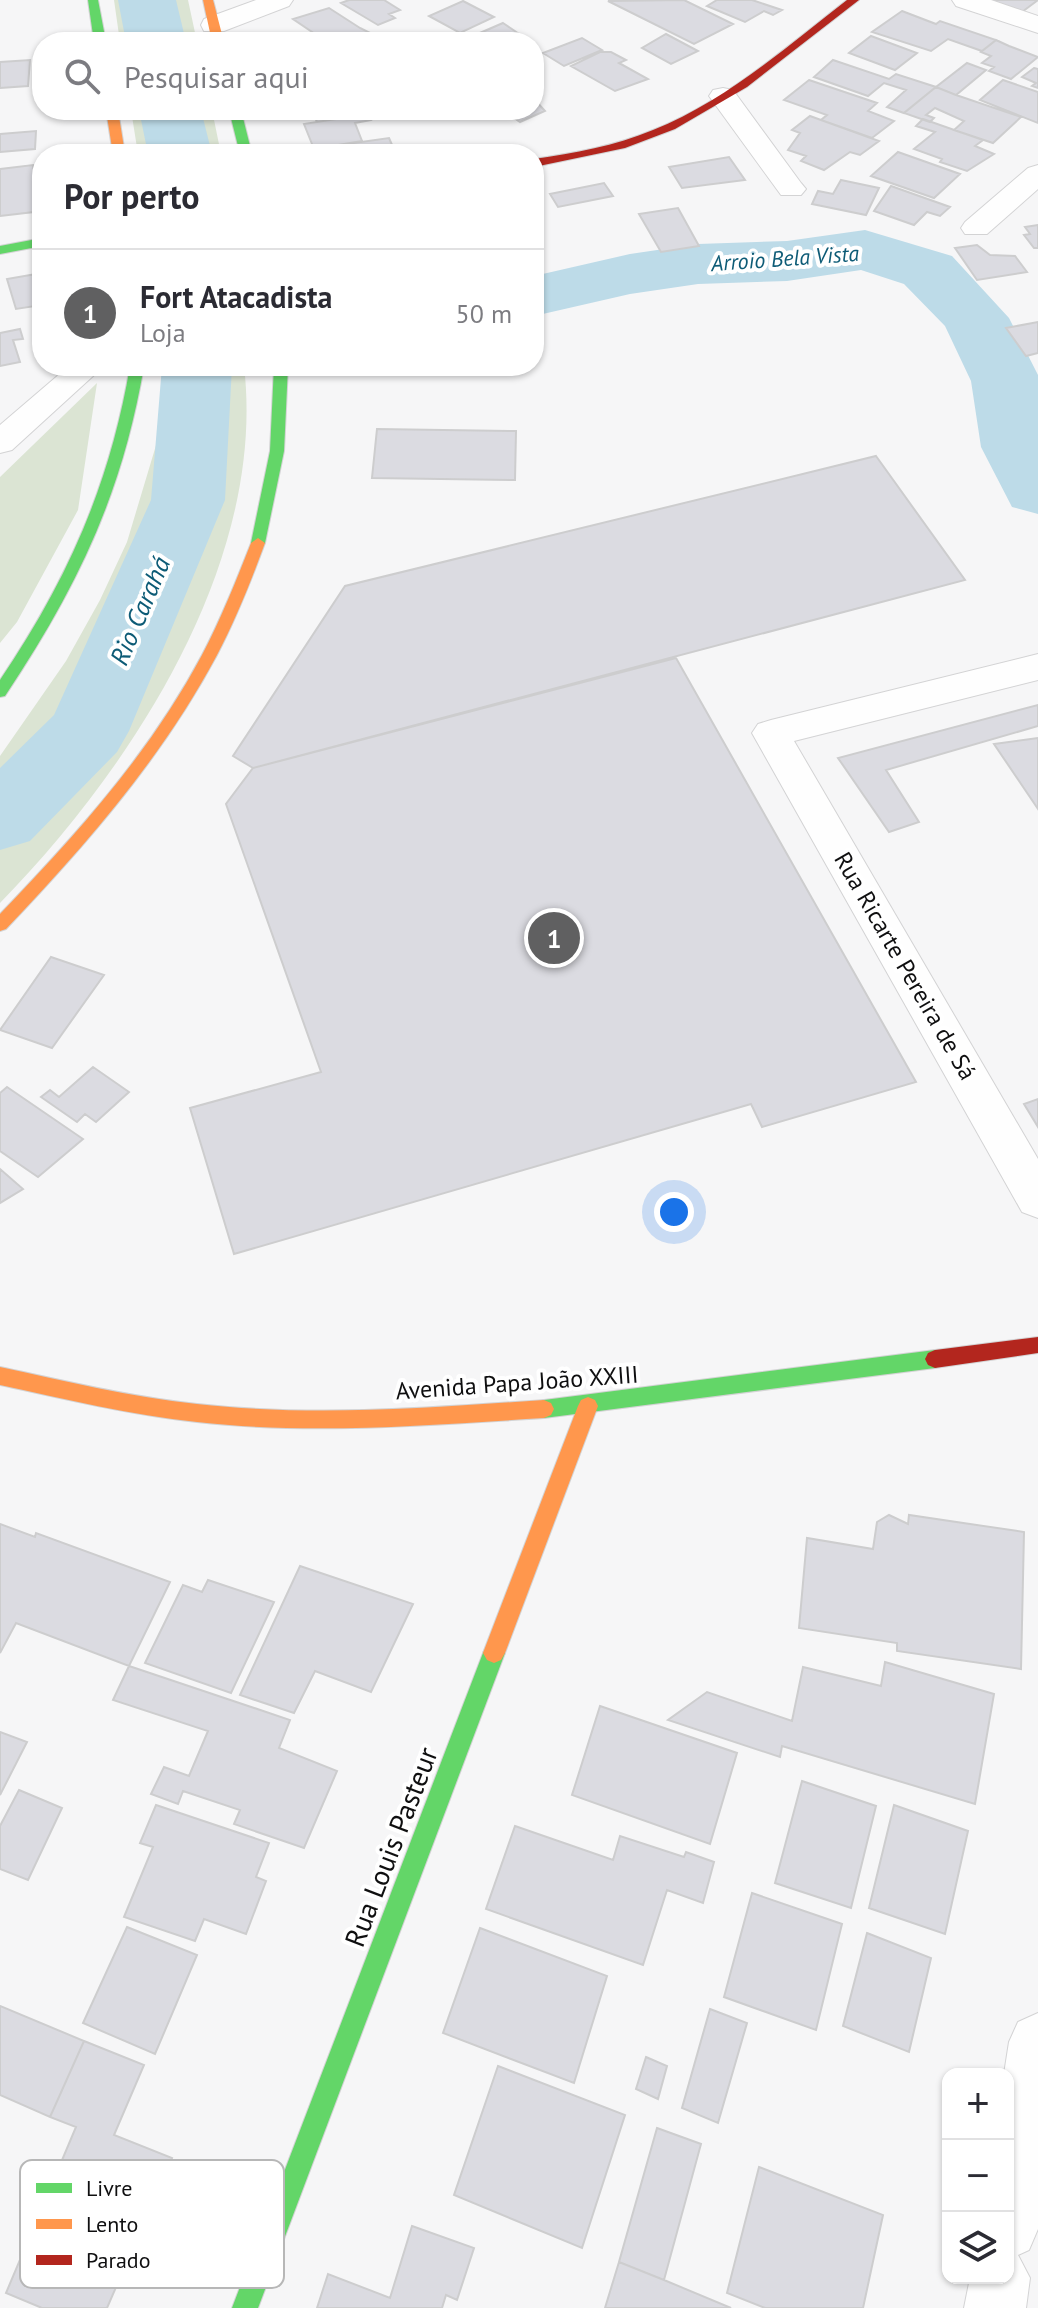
<!DOCTYPE html>
<html lang="pt">
<meta charset="utf-8">
<style>
:root{--surface:#fff;--page:#f2f2f3;--text:#2b2b33;--muted:#7c7c81;--line:#e1e1e2;--accent:#606061}
body{margin:0;font-family:"PT Sans",sans-serif;background:var(--page);color:var(--text)}
.controls{position:absolute;right:24px;bottom:24px;display:grid;overflow:hidden;border-radius:16px;box-shadow:0 2px 6px #0004}
.controls button{width:72px;height:72px;display:grid;place-items:center;padding:0;border:0;border-bottom:2px solid var(--line);background:var(--surface);color:var(--text);font:40px sans-serif}
.you{position:absolute;left:674px;top:1212px;width:28px;height:28px;margin:-20px;border:6px solid #fff;border-radius:50%;background:#1a73e8;box-shadow:0 0 0 12px #1a73e833}
.badge{display:grid;place-items:center;width:52px;height:52px;border-radius:50%;background:var(--accent);color:#fff;font-size:26px;font-weight:700}
.pin{position:absolute;translate:-50% -50%;border:4px solid #fff;box-shadow:0 2px 8px #0006}
.list{margin:0;padding:0;list-style:none}
h2{display:flex;justify-content:space-between;align-items:center;height:104px;margin:0;padding:0 32px;font-size:34px}
h2 small{font-size:26px;font-weight:400;color:var(--muted)}
.list li{display:grid;grid-template-columns:52px 1fr auto;gap:24px;align-items:center;box-sizing:border-box;height:128px;padding:0 32px;border-top:2px solid var(--line)}
.list b{display:block;font-size:30px;white-space:nowrap}
.list p{margin:0;font-size:26px;white-space:nowrap;color:var(--muted)}
.list em{font-size:26px;font-style:normal;color:var(--muted)}
.icon{flex:none;width:44px;height:44px;fill:none;stroke:currentColor;stroke-width:2;stroke-linecap:round;stroke-linejoin:round}
.map{position:relative;flex:none;width:1038px;height:2308px;overflow:hidden}
.search{position:absolute;background:var(--surface);box-shadow:0 2px 6px #0004;left:32px;top:32px;width:512px;height:88px;display:flex;align-items:center;gap:20px;box-sizing:border-box;padding:0 28px;border-radius:32px;color:var(--muted);font-size:30px}
.panel{position:absolute;background:var(--surface);box-shadow:0 2px 6px #0004;left:32px;top:144px;width:512px;height:232px;border-radius:32px}
.map>svg:first-child{display:block}
.green{fill:#dbe4d3}
.lines{fill:none;stroke-linecap:round;stroke-linejoin:round}
.river{fill:#bddbe8;fill-rule:evenodd}
.building{fill:#dbdbe1;stroke:#cdcdce;stroke-width:2}
.street-casing{stroke:#d3d3d4;stroke-width:2}
.fast-casing{stroke:#d3d3d4;stroke-width:2}
.slow-casing{stroke:#d3d3d4;stroke-width:2}
.jam-casing{stroke:#d3d3d4;stroke-width:2}
.street{fill:#fefefe;fill-rule:evenodd}
.fast{fill:#63d668;fill-rule:evenodd}
.slow{fill:#ff974d;fill-rule:evenodd}
.jam{fill:#b3261e;fill-rule:evenodd}
.labels{text-anchor:middle;stroke-width:8;stroke-linejoin:round;paint-order:stroke}
.far-water-label{font-size:22px;font-style:italic;fill:#0d5b76;stroke:#fff}
.street-label{font-size:24px;fill:#0f0f10;stroke:#fff}
.water-label{font-size:26px;font-style:italic;fill:#0d5b76;stroke:#fff}
.near-street-label{font-size:28px;fill:#0f0f10;stroke:#fff}
.key{fill:#fff;stroke:#b7b7b7;stroke-width:2}
.key-label{font-size:22px;fill:#0f0f10}
</style>
<div class="map">
<svg width="1038" height="2308" viewBox="0 0 1038 2308">
<rect width="100%" height="100%" fill="#f6f6f7"/>
<path class="green" d="M 114,0 L 188,0 L 197,42 L 120,42 Z
M 131,110 L 212,110 L 221,154 L 138,154 Z
M 168,366 L 244,366 C 267,562 131,769 0,903 L 0,756 L 66,661 L 100,600 L 127,542 L 160,432 Z
M 97,383 L 78,510 L 17,622 L 0,643 L 0,477 Z"/>
<g class="lines">
<path class="river" d="M 118,0 L 176,0 L 186,42 L 126,42 Z
M 139,110 L 201,110 L 212,154 L 148,154 Z
M 865,230 L 952,256 L 1009,318 L 1038,375 L 1038,514 L 1012,507 L 981,447 L 971,381 L 945,326 L 904,284 L 861,270 L 787,281 L 698,284 L 630,294 L 534,316 L 534,276 L 630,254 L 698,244 L 787,241 Z
M 162,366 L 232,366 L 225,500 L 129,731 L 117,752 L 30,841 L 0,850 L 0,768 L 54,715 L 151,500 Z"/>
</g>
<path class="building" d="M 349,0 L 384,0 L 400,10 L 389,14 L 395,18 L 378,25 L 341,3 Z
M 684,0 L 733,24 L 694,44 L 608,1 Z
M 717,0 L 752,0 L 782,10 L 773,15 L 764,11 L 745,22 L 707,6 Z
M 988,0 L 1038,0 L 1022,12 Z
M 463,1 L 494,17 L 460,33 L 429,16 Z
M 329,8 L 360,28 L 378,37 L 366,42 L 327,42 L 293,19 Z
M 902,11 L 936,24 L 940,21 L 996,40 L 982,51 L 948,39 L 931,51 L 872,32 Z
M 503,23 L 531,42 L 459,42 Z
M 666,34 L 698,51 L 671,64 L 642,48 Z
M 871,36 L 917,53 L 895,70 L 849,53 Z
M 582,38 L 602,50 L 564,66 L 543,53 Z
M 996,40 L 1009,46 L 1038,57 L 1011,79 L 989,71 L 994,67 L 982,63 L 991,56 L 981,52 Z
M 600,52 L 611,52 L 626,60 L 619,63 L 648,79 L 615,91 L 571,66 Z
M 30,60 L 28,86 L 0,88 L 0,62 Z
M 833,60 L 889,79 L 896,74 L 936,87 L 904,113 L 887,107 L 906,90 L 884,83 L 868,96 L 814,77 Z
M 967,63 L 986,70 L 956,95 L 936,87 Z
M 1034,68 L 1038,69 L 1038,88 L 1032,86 L 1036,83 L 1022,77 Z
M 809,80 L 877,103 L 868,111 L 894,121 L 872,138 L 821,120 L 827,115 L 784,100 Z
M 1003,80 L 1038,92 L 1038,123 L 980,100 Z
M 936,87 L 956,95 L 1021,117 L 993,143 L 954,130 L 964,121 L 935,108 L 926,115 L 934,118 L 930,122 L 904,113 Z
M 534,99 L 545,111 L 520,122 L 503,110 L 534,110 Z
M 306,110 L 365,110 L 368,114 L 317,122 L 313,113 Z
M 368,114 L 371,120 L 355,123 L 362,141 L 314,149 L 304,124 Z
M 810,116 L 821,120 L 879,141 L 860,155 L 850,152 L 824,170 L 801,161 L 806,156 L 788,150 L 800,133 L 792,130 Z
M 923,119 L 983,140 L 975,146 L 994,154 L 967,171 L 940,162 L 942,159 L 914,149 L 935,132 L 916,126 Z
M 36,131 L 35,149 L 0,152 L 0,134 Z
M 389,138 L 396,154 L 306,154 L 304,150 Z
M 898,152 L 960,174 L 934,198 L 871,176 Z
M 729,157 L 745,180 L 682,188 L 669,167 Z
M 33,165 L 36,187 L 42,186 L 42,211 L 0,216 L 0,169 Z
M 841,180 L 879,188 L 866,215 L 812,204 L 818,191 L 833,194 Z
M 604,183 L 613,196 L 558,207 L 550,194 Z
M 891,186 L 950,207 L 940,216 L 927,212 L 914,225 L 874,211 Z
M 678,208 L 699,246 L 661,252 L 639,214 Z
M 1038,225 L 1038,248 L 1034,248 L 1024,235 L 1030,234 L 1025,227 Z
M 977,245 L 990,255 L 1015,256 L 1027,272 L 977,280 L 955,248 Z
M 42,273 L 42,305 L 16,309 L 7,279 Z
M 1038,322 L 1038,353 L 1026,356 L 1006,328 Z
M 20,329 L 23,339 L 13,340 L 20,362 L 0,366 L 0,333 Z
M 377,429 L 516,431 L 515,480 L 372,478 Z
M 876,456 L 965,580 L 253,768 L 233,756 L 345,586 Z
M 676,658 L 916,1082 L 762,1127 L 751,1104 L 234,1254 L 190,1108 L 321,1072 L 226,804 L 253,768 Z
M 1038,705 L 1038,726 L 886,770 L 919,822 L 889,832 L 838,758 Z
M 1038,738 L 1038,809 L 994,744 Z
M 51,957 L 104,975 L 52,1048 L 0,1030 Z
M 93,1067 L 129,1092 L 96,1122 L 85,1114 L 77,1122 L 41,1097 L 50,1090 L 59,1097 Z
M 7,1087 L 83,1139 L 38,1177 L 0,1151 L 0,1093 Z
M 1038,1099 L 1038,1127 L 1024,1104 Z
M 0,1169 L 23,1189 L 0,1203 Z
M 889,1515 L 908,1524 L 909,1515 L 1024,1532 L 1021,1669 L 897,1651 L 897,1643 L 799,1628 L 807,1538 L 873,1549 L 877,1522 Z
M 0,1524 L 35,1537 L 36,1533 L 170,1582 L 129,1666 L 16,1623 L 0,1653 Z
M 300,1566 L 413,1604 L 371,1692 L 315,1671 L 294,1713 L 240,1695 Z
M 208,1580 L 274,1602 L 231,1693 L 145,1663 L 183,1585 L 202,1592 Z
M 885,1662 L 994,1694 L 975,1804 L 782,1746 L 780,1757 L 668,1720 L 707,1692 L 792,1721 L 803,1667 L 881,1686 Z
M 129,1666 L 290,1720 L 279,1748 L 337,1771 L 304,1848 L 234,1824 L 240,1810 L 183,1791 L 178,1804 L 151,1794 L 164,1767 L 189,1776 L 208,1731 L 113,1700 Z
M 600,1706 L 737,1753 L 710,1844 L 572,1795 Z
M 0,1732 L 27,1742 L 0,1795 Z
M 802,1781 L 876,1806 L 851,1908 L 775,1883 Z
M 19,1790 L 62,1808 L 28,1880 L 0,1869 L 0,1826 Z
M 156,1805 L 269,1843 L 256,1877 L 266,1881 L 246,1934 L 204,1919 L 195,1941 L 124,1917 L 153,1847 L 140,1843 Z
M 894,1805 L 968,1831 L 945,1934 L 869,1908 Z
M 515,1826 L 613,1860 L 620,1836 L 684,1857 L 686,1852 L 714,1862 L 703,1903 L 667,1890 L 643,1965 L 486,1909 Z
M 752,1893 L 842,1924 L 816,2030 L 724,1997 Z
M 127,1927 L 197,1955 L 155,2054 L 83,2023 Z
M 480,1928 L 607,1976 L 574,2083 L 443,2033 Z
M 867,1933 L 931,1958 L 909,2052 L 843,2026 Z
M 0,2006 L 84,2041 L 50,2117 L 0,2095 Z
M 710,2009 L 747,2023 L 718,2123 L 682,2108 Z
M 84,2041 L 144,2065 L 114,2135 L 172,2158 L 107,2308 L 42,2308 L 6,2293 L 76,2127 L 50,2117 Z
M 646,2057 L 667,2066 L 658,2099 L 636,2089 Z
M 498,2066 L 625,2115 L 582,2248 L 454,2195 Z
M 657,2128 L 701,2144 L 664,2280 L 619,2262 Z
M 759,2167 L 883,2215 L 863,2308 L 765,2308 L 727,2293 Z
M 412,2226 L 474,2248 L 457,2300 L 446,2295 L 442,2308 L 317,2308 L 328,2274 L 390,2298 Z
M 619,2262 L 664,2280 L 731,2308 L 605,2308 Z"/>
<g class="lines">
<defs>
<path id="street" d="M 256,0 L 293,0 L 289,6 L 224,31 L 204,31 L 201,25 L 204,19 Z
M 952,0 L 991,0 L 1038,16 L 1038,33 L 956,6 Z
M 723,88 L 733,90 L 801,183 L 806,189 L 801,195 L 781,195 L 709,96 L 713,90 Z
M 1038,165 L 1038,189 L 987,234 L 965,234 L 961,228 L 965,222 L 1028,168 Z
M 69,366 L 104,366 L 12,450 L 0,453 L 0,425 Z
M 1038,654 L 1038,680 L 794,741 L 1038,1159 L 1038,1218 L 1022,1212 L 752,733 L 758,724 L 771,720 Z
M 1038,2013 L 1038,2229 L 1029,2250 L 1018,2255 L 1030,2278 L 1026,2308 L 964,2308 L 970,2278 L 1008,2278 L 1008,2074 L 1004,2074 L 1009,2042 L 1018,2022 Z"/>
<path id="fast" d="M 88,0 L 98,0 L 106,42 L 94,42 Z
M 229,110 L 241,110 L 252,154 L 240,154 Z
M 42,238 L 42,246 L 0,254 L 0,246 Z
M 130,366 L 144,366 C 122,495 77,588 5,696 L 0,697 L 0,680 C 67,581 110,485 130,366 Z
M 274,366 L 288,366 L 284,451 L 265,543 L 258,548 L 251,543 L 270,451 Z
M 935,1350 L 942,1353 L 945,1359 L 942,1365 L 935,1368 L 544,1418 L 537,1415 L 534,1409 L 537,1403 L 544,1400 Z
M 494,1643 L 501,1646 L 505,1653 L 258,2308 L 232,2308 L 483,1653 L 487,1646 Z"/>
<path id="slow" d="M 203,0 L 213,0 L 224,42 L 212,42 Z
M 106,110 L 118,110 L 125,154 L 113,154 Z
M 258,538 L 265,543 C 251,581 236,619 217,655 C 162,758 86,845 6,929 L 0,931 L 0,914 C 76,835 150,753 202,655 C 221,619 236,581 251,543 Z
M 0,1367 C 65,1381 131,1397 197,1404 C 312,1417 429,1408 544,1400 L 551,1403 L 554,1409 L 551,1415 L 544,1418 C 429,1425 312,1435 197,1422 C 131,1415 65,1399 0,1385 Z
M 588,1397 L 595,1400 L 598,1406 L 505,1653 L 501,1660 L 494,1663 L 487,1660 L 483,1653 L 578,1406 L 581,1400 Z"/>
<path id="jam" d="M 847,0 L 859,0 L 747,87 L 675,129 L 625,148 L 534,167 L 534,159 C 574,153 615,146 653,130 C 726,101 786,47 847,0 Z
M 1038,1337 L 1038,1353 L 935,1368 L 928,1365 L 925,1359 L 928,1353 L 935,1350 Z"/>
</defs>
<use href="#street" class="street-casing"/>
<use href="#fast" class="fast-casing"/>
<use href="#slow" class="slow-casing"/>
<use href="#jam" class="jam-casing"/>
<use href="#street" class="street"/>
<use href="#fast" class="fast"/>
<use href="#slow" class="slow"/>
<use href="#jam" class="jam"/>
</g>
<g class="labels">
<g class="far-water-label">
<text transform="translate(785 258) rotate(-4)" y="8">Arroio Bela Vista</text>
</g>
<g class="street-label">
<text transform="translate(905 966) rotate(60)" y="8">Rua Ricarte Pereira de Sá</text>
<text transform="translate(517 1383) rotate(-4)" y="8">Avenida Papa João XXIII</text>
</g>
<g class="water-label">
<text transform="translate(140 611) rotate(-67)" y="9">Rio Carahá</text>
</g>
<g class="near-street-label">
<text transform="translate(391 1847) rotate(-69)" y="10">Rua Louis Pasteur</text>
</g>
</g>
<rect x="20" y="2160" width="264" height="128" rx="12" class="key"/>
<rect x="36" y="2183" width="36" height="10" fill="#63d668"/>
<rect x="36" y="2219" width="36" height="10" fill="#ff974d"/>
<rect x="36" y="2255" width="36" height="10" fill="#b3261e"/>
<g class="key-label">
<text x="86" y="2196">Livre</text>
<text x="86" y="2232">Lento</text>
<text x="86" y="2268">Parado</text>
</g>
</svg>
<div class="controls">
<button>+</button>
<button>−</button>
<button><svg class="icon" aria-label="layers" viewBox="0 0 24 24"><path d="M12 4l9 5-9 5-9-5zM3 14l9 5 9-5"/></svg></button>
</div>
<div class="you"></div>
<div class="pin badge" style="left:554px;top:938px">1</div>
<div class="search"><svg class="icon" aria-label="search" viewBox="0 0 24 24"><circle cx="10" cy="10" r="6"/><path d="M15 15l6 6"/></svg>Pesquisar aqui</div>
<section class="panel">
<h2>Por perto<small></small></h2>
<ul class="list">
<li><span class="badge">1</span><div><b>Fort Atacadista</b><p>Loja</p></div><em>50 m</em></li>
</ul>
</section>
</div>
